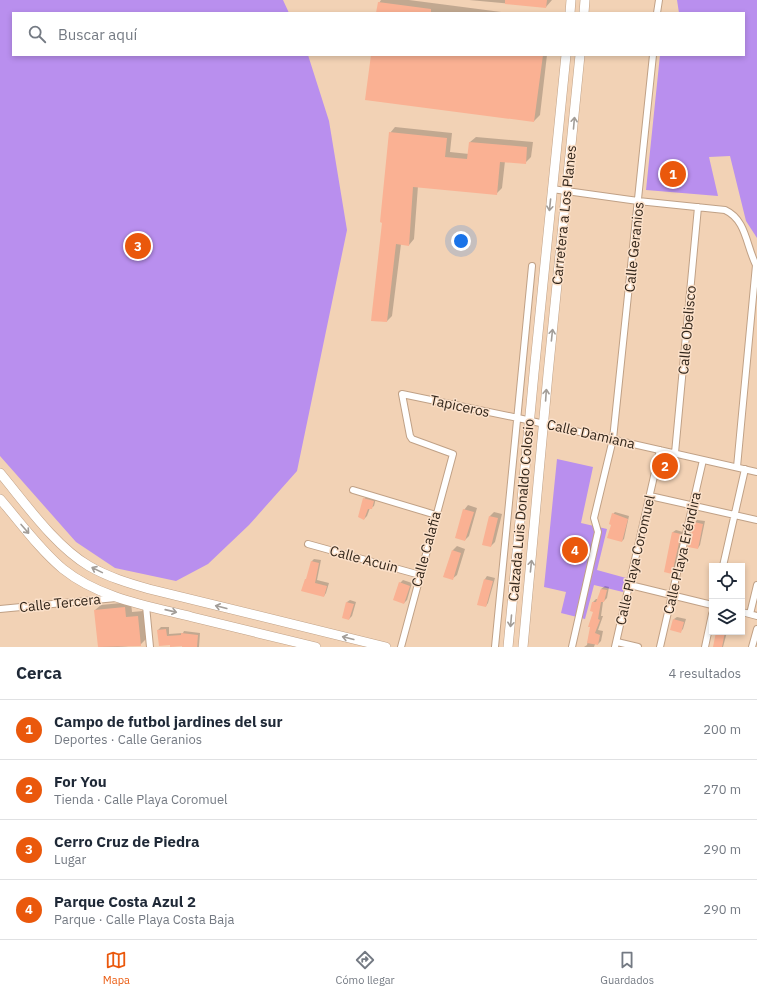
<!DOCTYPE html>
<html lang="es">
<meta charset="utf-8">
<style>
:root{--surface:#fff;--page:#f2f2f3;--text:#1f2937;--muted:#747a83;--line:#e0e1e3;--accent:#ea580c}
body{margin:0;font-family:"IBM Plex Sans",sans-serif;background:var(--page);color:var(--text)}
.controls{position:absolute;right:12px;bottom:12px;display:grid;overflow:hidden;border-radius:0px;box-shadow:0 2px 6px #0003}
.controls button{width:36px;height:36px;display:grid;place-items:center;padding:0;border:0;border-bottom:1px solid var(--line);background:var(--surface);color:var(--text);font:20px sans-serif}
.you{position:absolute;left:461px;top:241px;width:14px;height:14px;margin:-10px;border:3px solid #fff;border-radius:50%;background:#1a73e8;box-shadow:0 0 0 6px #1a73e833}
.badge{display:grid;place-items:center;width:26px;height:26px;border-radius:50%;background:var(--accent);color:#fff;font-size:13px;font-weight:700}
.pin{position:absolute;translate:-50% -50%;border:2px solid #fff;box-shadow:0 1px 4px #0006}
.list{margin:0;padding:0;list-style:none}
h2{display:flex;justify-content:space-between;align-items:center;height:52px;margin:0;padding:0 16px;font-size:17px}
h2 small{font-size:13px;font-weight:400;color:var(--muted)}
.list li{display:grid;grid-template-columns:26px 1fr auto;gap:12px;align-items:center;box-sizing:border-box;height:60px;padding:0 16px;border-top:1px solid var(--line)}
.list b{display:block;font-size:15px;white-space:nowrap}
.list p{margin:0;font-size:13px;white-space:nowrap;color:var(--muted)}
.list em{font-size:13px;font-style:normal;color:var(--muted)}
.icon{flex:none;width:22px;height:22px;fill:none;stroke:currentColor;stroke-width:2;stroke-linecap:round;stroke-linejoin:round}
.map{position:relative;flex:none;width:757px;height:647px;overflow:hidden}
.search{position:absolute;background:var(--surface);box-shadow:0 2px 6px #0003;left:12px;right:12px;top:12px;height:44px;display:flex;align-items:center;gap:10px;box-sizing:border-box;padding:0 14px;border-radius:0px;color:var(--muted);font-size:15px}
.sheet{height:292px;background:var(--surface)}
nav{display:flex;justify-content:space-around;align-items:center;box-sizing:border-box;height:56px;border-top:1px solid var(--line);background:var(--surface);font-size:11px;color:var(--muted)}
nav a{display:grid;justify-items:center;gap:2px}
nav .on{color:var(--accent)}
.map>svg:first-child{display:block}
.green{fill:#b98fee}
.shadow{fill:#0003}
.building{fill:#fab193}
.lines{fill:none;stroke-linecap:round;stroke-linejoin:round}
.street-casing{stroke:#c0a186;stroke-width:8}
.secondary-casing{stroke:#c0a186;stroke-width:10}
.street{stroke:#fff;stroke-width:6}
.secondary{stroke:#fff;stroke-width:9}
.oneway{stroke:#a29d98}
.labels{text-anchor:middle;stroke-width:3;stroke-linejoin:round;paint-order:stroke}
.street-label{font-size:14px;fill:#31251a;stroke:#fbe0c9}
</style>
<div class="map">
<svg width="757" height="647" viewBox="0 0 757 647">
<rect width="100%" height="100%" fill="#f2d2b5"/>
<path class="green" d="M 0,0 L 283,0 L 289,13 L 13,13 L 13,55 L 308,55 L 329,121 L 347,230 L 297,471 L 249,525 L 208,564 L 176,581 L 115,568 L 76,542 L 0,456 Z
M 677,0 L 757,0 L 757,238 L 746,221 L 730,156 L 709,157 L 718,196 L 646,190 L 660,55 L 744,55 L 744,13 L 679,13 Z
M 557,459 L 593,467 L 581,523 L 607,529 L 597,570 L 626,578 L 623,592 L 594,585 L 585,619 L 561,613 L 566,592 L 544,587 Z"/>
<path class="shadow" d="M 381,0 L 409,0 L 509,13 L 377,13 L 379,3 Z
M 469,0 L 552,0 L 546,7 Z
M 372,55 L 547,55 L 540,115 L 534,121 Z
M 395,127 L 452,133 L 450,152 L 469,154 L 470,142 L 476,137 L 533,142 L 531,157 L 525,163 L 505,161 L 502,188 L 496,194 L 418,186 L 414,239 L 409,245 L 401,244 L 392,316 L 387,321 L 384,222 L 390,133 Z
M 367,496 L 376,498 L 374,506 L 371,508 L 370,508 L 367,516 L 364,519 L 364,499 Z
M 468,505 L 477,508 L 469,536 L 465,540 L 464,510 Z
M 494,512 L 502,514 L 495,542 L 491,546 L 490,516 Z
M 615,512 L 629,516 L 624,539 L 622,541 L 612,524 L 613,514 Z
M 697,520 L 705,521 L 700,545 L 698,548 L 695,522 Z
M 676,530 L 683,532 L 675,570 L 672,573 L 666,571 L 673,532 Z
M 457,546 L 465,549 L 457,575 L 452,579 L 453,550 Z
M 314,559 L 321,560 L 317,580 L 329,583 L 326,593 L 324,596 L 308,577 L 312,561 Z
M 487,576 L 495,578 L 488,603 L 486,606 L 478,604 L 485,579 Z
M 403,580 L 412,583 L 407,600 L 404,603 L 400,583 Z
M 605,586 L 609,587 L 607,598 L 603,602 L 601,616 L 603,616 L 598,630 L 603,631 L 601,641 L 598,644 L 595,644 L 594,647 L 584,647 L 587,645 L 595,611 L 593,602 L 596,599 L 599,599 L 601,589 Z
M 350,600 L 356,602 L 352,616 L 349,619 L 347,602 Z
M 131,602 L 132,612 L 143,611 L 146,639 L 140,645 L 118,647 L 99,647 L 95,610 L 101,605 Z
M 677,617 L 686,619 L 683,629 L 681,631 L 674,619 Z
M 161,627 L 169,627 L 169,634 L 183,633 L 184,631 L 200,633 L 199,647 L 183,647 L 183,645 L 160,645 L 158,630 Z
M 718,632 L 727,632 L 723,647 L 714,647 Z"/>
<path class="building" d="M 505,0 L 547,0 L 546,8 L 505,4 Z
M 378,2 L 431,9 L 431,13 L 376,13 Z
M 371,55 L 543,55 L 534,122 L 365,100 Z
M 389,132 L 447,138 L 445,157 L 467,159 L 469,142 L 527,147 L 526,164 L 500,162 L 497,195 L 413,187 L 409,246 L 396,244 L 387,322 L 371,321 L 382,223 L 380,222 Z
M 363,498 L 374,501 L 372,509 L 368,509 L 364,520 L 358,517 Z
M 463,509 L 474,512 L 465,541 L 455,538 Z
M 612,513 L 628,519 L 622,542 L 607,538 L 611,525 L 609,524 Z
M 489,516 L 498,518 L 491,547 L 482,545 Z
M 694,522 L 703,524 L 698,549 L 688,547 Z
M 672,532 L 681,534 L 672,574 L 664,572 Z
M 452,550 L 461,553 L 453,580 L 443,577 Z
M 311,561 L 319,563 L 315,583 L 327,586 L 324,597 L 301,591 L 305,579 L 306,579 Z
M 484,579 L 493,581 L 486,607 L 477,605 Z
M 399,582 L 410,586 L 404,604 L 393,600 Z
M 601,589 L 607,590 L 604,602 L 601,602 L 598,619 L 600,620 L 595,633 L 600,635 L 598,645 L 587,643 L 590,627 L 588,627 L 593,612 L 590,611 L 592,602 L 596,602 Z
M 346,602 L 354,604 L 349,620 L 342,618 Z
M 125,607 L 126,617 L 138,616 L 141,646 L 98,647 L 94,610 Z
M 673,619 L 684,622 L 681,633 L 670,630 Z
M 166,629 L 167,636 L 181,635 L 181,633 L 198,635 L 197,647 L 182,647 L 182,646 L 170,647 L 170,645 L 159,646 L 157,630 Z
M 716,632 L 725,632 L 722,647 L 713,647 Z"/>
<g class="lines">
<defs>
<path id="street" d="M 657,13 L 659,0
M 552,189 L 638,201 L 725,210 C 747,220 746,247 757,267
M 675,453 L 698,207
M 737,467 L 756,265
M 353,490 L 436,515
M 650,496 L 757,520
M 308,544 L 420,575
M 723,566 L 745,469
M 630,585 L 712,605
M 146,606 L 150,647
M 0,609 L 116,598
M 742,612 L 757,616
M 750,614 L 757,585
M 617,642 L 638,647
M 401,647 L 453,454 L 412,439 L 410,436 L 402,394 L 518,418 L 757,472
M 495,647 L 532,266
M 572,647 L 598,532 L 594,518 L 613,439 L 653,55
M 615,647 L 660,450
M 660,647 L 703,460
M 705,647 L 712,614
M 752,647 L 757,629"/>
<path id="secondary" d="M 570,13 L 571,0
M 584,13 L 585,0
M 0,473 C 25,503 55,546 89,566 C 108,577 128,583 149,589 L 386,647
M 0,499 C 20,522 39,549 63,569 C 99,598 148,606 192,617 C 233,627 275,637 316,647
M 508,647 L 534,373 L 566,55
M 523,647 L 548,374 L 580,55"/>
</defs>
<use href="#street" class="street-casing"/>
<use href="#secondary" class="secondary-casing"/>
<use href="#street" class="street"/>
<use href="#secondary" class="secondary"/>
</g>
<defs><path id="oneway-shaft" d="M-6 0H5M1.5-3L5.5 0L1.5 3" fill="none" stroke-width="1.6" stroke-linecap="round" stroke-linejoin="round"/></defs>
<g class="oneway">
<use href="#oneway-shaft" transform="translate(574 123) rotate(-85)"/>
<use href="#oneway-shaft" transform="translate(550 205) rotate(96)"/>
<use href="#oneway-shaft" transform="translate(552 335) rotate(-84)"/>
<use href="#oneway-shaft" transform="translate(546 395) rotate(-86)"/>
<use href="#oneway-shaft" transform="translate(25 529) rotate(49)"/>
<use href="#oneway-shaft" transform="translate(531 566) rotate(-84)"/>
<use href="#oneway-shaft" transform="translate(97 570) rotate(-154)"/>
<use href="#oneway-shaft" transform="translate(221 607) rotate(-166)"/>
<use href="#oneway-shaft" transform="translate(171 611) rotate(13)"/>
<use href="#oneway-shaft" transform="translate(511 621) rotate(95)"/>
<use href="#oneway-shaft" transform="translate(348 638) rotate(-166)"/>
</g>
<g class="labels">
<g class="street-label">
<text transform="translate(564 215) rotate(-84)" y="5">Carretera a Los Planes</text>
<text transform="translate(634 247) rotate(-84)" y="5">Calle Geranios</text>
<text transform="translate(687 330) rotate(-85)" y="5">Calle Obelisco</text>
<text transform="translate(460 406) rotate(12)" y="5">Tapiceros</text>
<text transform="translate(591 434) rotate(13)" y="5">Calle Damiana</text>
<text transform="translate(521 510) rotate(-85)" y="5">Calzada Luis Donaldo Colosio</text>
<text transform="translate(426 549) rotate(-75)" y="5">Calle Calafia</text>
<text transform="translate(682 553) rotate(-77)" y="5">Calle Playa Eréndira</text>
<text transform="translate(364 559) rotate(15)" y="5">Calle Acuin</text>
<text transform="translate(635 560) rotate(-77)" y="5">Calle Playa Coromuel</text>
<text transform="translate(60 603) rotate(-6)" y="5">Calle Tercera</text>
</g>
</g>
</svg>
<div class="controls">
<button><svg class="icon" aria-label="locate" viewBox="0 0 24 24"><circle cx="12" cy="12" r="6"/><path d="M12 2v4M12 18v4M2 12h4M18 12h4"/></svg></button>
<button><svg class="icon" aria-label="layers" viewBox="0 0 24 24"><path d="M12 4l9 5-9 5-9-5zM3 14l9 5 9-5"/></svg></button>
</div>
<div class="you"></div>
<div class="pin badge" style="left:673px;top:174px">1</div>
<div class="pin badge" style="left:665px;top:466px">2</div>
<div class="pin badge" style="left:138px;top:246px">3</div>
<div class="pin badge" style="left:575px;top:550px">4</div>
<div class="search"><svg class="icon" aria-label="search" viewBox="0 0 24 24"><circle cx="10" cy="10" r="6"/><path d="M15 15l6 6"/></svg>Buscar aquí</div>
</div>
<section class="sheet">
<h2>Cerca<small>4 resultados</small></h2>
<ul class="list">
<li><span class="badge">1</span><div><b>Campo de futbol jardines del sur</b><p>Deportes · Calle Geranios</p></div><em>200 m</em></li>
<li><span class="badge">2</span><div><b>For You</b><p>Tienda · Calle Playa Coromuel</p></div><em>270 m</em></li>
<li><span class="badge">3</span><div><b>Cerro Cruz de Piedra</b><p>Lugar</p></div><em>290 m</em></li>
<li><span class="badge">4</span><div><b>Parque Costa Azul 2</b><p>Parque · Calle Playa Costa Baja</p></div><em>290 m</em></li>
</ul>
</section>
<nav>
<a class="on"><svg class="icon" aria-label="map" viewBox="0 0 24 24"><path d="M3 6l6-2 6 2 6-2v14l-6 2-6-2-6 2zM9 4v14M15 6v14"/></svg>Mapa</a>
<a><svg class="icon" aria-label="directions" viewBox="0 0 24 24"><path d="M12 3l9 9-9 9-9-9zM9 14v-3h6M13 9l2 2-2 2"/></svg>Cómo llegar</a>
<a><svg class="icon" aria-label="saved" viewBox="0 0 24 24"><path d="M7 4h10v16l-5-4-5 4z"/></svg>Guardados</a>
</nav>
